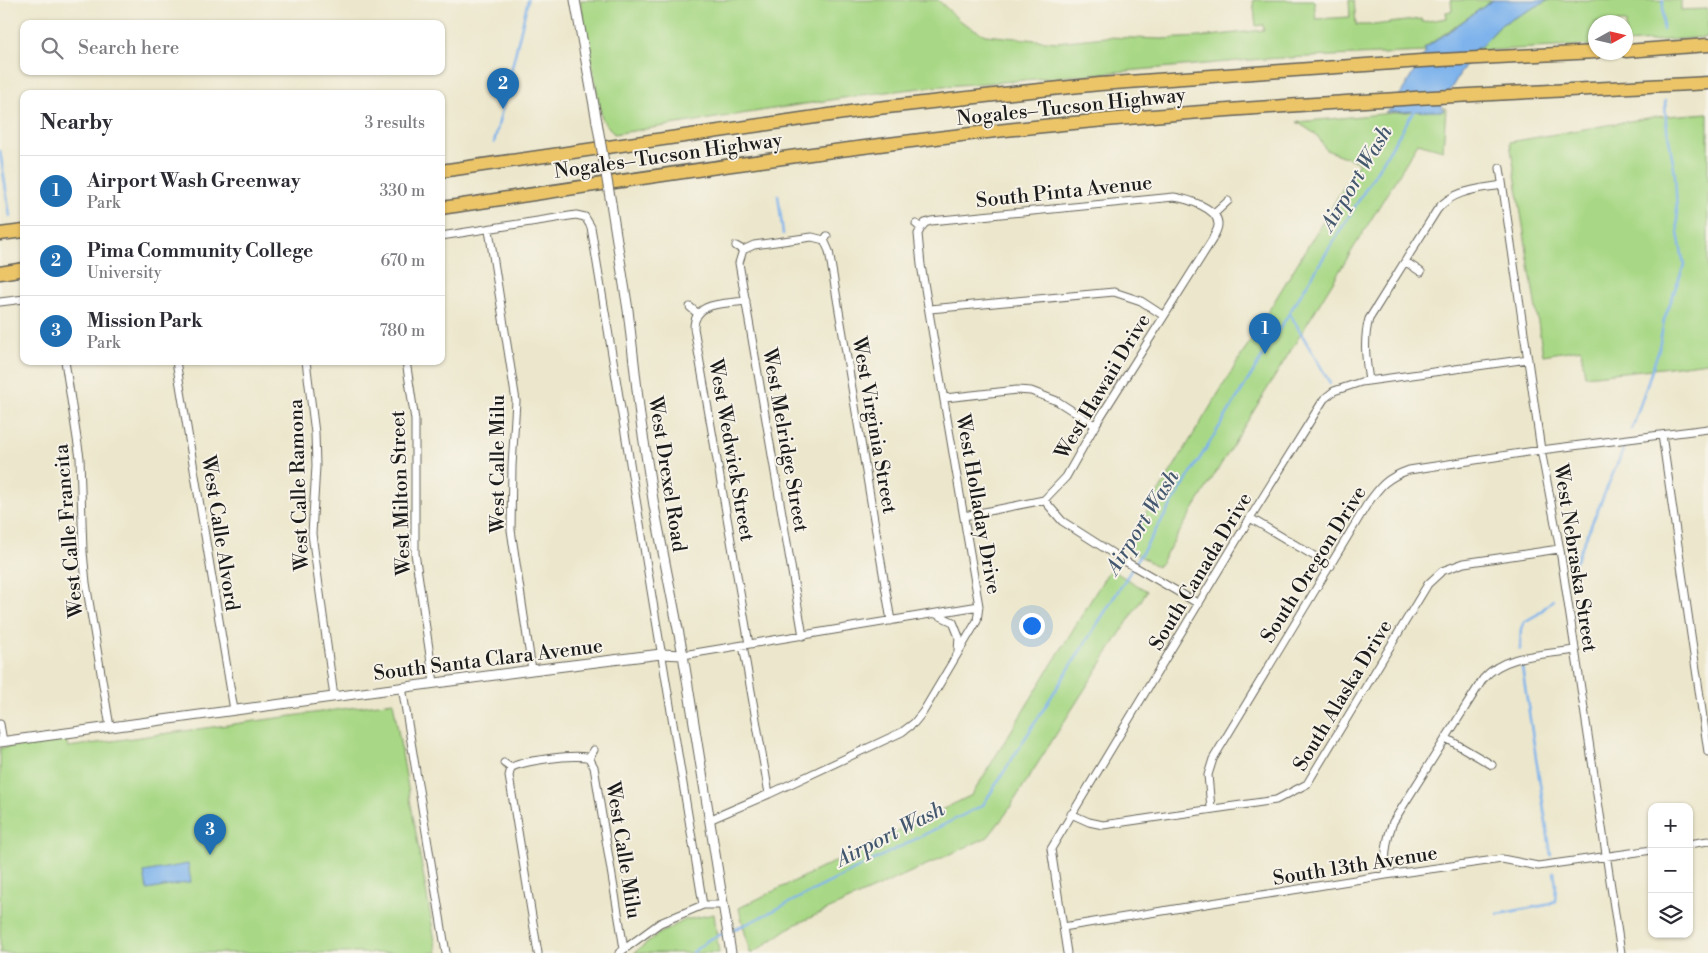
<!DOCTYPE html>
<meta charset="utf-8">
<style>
:root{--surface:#fff;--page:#f2f2f3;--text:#2b2b33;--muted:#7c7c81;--line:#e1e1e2;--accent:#1f6fb2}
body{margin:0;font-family:"Libre Bodoni",serif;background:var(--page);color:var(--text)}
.controls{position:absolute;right:15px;bottom:15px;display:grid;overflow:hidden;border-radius:10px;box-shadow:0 1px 4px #0004}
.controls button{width:45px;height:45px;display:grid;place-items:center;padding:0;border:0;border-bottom:1px solid var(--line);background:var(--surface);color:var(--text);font:25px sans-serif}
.compass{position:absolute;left:1588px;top:15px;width:45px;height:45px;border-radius:50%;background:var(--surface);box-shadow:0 1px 4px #0004;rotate:82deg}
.you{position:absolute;left:1031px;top:625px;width:18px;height:18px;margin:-12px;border:4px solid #fff;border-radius:50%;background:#1a73e8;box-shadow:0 0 0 8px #1a73e833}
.badge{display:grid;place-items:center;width:32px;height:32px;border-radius:50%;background:var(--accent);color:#fff;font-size:16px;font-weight:700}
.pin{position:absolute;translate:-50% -41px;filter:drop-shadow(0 1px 2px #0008)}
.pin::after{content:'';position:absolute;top:26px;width:18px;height:15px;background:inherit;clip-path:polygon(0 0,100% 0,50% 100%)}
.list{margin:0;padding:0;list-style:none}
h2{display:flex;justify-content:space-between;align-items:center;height:65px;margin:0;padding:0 20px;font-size:21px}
h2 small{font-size:16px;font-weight:400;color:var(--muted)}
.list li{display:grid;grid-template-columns:32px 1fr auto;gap:15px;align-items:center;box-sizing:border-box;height:70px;padding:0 20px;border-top:1px solid var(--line)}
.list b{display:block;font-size:19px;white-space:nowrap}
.list p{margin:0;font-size:16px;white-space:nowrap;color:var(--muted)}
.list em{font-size:16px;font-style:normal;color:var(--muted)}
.icon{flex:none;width:28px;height:28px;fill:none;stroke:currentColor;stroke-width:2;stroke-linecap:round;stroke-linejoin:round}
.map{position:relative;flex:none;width:1708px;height:953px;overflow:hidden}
.search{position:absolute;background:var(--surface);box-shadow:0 1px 4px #0004;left:20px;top:20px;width:425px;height:55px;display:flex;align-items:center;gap:12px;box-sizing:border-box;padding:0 18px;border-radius:10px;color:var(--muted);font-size:19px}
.panel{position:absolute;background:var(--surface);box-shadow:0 1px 4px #0004;left:20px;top:90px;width:425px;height:275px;border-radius:10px}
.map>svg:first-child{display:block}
.green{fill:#a8d885;stroke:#627a50}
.water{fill:#7eb3ec;stroke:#4d6884}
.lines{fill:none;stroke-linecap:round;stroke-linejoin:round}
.stream{stroke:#7eb3ec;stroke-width:2.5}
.minor-casing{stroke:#65635a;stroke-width:9}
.tertiary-casing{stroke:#65635a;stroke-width:11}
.motorway-casing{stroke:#65635a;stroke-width:15}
.minor{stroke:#fff;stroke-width:7}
.tertiary{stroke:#fff;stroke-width:9}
.motorway{stroke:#ecc569;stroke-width:12}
.tertiary-bridge-casing{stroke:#65635a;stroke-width:11;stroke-linecap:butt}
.tertiary-bridge{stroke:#fff;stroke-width:9}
.labels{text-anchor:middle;stroke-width:4;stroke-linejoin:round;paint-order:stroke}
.street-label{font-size:20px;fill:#1c1c1c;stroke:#f7f3e8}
.water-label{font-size:21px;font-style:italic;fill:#43586f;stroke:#f7f3e8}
</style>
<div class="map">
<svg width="1708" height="953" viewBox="0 0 1708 953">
<rect width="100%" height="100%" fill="#f7f3e8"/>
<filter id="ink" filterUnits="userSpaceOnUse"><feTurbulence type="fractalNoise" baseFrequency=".02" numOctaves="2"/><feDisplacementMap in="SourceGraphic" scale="10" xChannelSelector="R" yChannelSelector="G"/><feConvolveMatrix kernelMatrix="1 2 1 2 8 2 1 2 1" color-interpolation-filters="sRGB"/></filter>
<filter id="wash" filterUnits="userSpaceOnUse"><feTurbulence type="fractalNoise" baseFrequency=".0096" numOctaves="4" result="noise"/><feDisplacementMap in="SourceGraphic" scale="20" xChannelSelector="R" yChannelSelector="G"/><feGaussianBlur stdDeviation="1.12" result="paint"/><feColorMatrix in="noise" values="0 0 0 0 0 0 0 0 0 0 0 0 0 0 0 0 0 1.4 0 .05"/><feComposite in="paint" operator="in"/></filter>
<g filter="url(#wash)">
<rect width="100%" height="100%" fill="#ece7cc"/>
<path class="green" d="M 580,0 L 938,0 L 960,21 L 985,35 L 1056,42 L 1106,37 L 1161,39 L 1200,37 L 1264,30 L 1263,25 L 1256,26 L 1253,0 L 1314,0 L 1316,19 L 1350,17 L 1349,0 L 1354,0 L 1356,25 L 1374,25 L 1421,19 L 1422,22 L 1447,18 L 1446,12 L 1452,11 L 1451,0 L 1493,0 L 1424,48 L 1426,52 L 1262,59 L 1002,82 L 929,87 L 862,95 L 614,134 L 602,119 Z
M 1549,0 L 1681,0 L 1681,10 L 1708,9 L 1708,37 L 1626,43 L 1626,22 L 1596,22 L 1595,45 L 1474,51 L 1481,46 L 1502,24 Z
M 1446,108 L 1443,150 L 1418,143 L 1158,567 L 1125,547 L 1359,162 L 1326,150 L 1317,135 L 1297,122 Z
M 1708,113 L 1708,362 L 1661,368 L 1585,376 L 1581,349 L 1543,355 L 1510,142 L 1653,117 Z
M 1110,569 L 1147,591 L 1005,815 L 988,837 L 792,926 L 753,953 L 750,953 L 739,908 L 972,795 Z
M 393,702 L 437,953 L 0,953 L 0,748 L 66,738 L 68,747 Z
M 714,914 L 719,953 L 634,953 L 657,935 L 685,920 Z"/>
<path class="water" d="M 1493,0 L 1549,0 L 1502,24 L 1481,46 L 1475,49 L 1441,105 L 1444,111 L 1385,112 L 1392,108 L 1426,52 L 1424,49 Z
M 188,864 L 191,882 L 147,890 L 144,872 Z"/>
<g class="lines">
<path class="stream" d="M 1663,30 L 1663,0
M 494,143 L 528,0
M 0,151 L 10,216
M 778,195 L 783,234
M 1290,314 L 1330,383
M 1632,429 L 1659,349 L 1664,320 L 1684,265 L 1678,233 L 1675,174 L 1666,122 L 1665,101
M 1575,563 L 1624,448
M 1520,649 L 1521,629 L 1524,622 L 1538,614 L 1553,600
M 1522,667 L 1551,855
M 1498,914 L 1546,905 L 1555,901 L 1556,885 L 1554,872
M 692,953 L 708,940 L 751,922 L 983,805 L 1125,580 L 1415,109"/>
</g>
</g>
<g filter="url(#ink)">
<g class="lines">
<defs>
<path id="minor" d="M 1500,168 L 1541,450 L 1560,550 L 1621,953
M 1214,214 L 1228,201
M 916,224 L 921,228 L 925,223 L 931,221 L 1174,197 C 1187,199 1219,208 1218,225 C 1218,230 1214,235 1212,240 L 1096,424 L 1066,477 L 1044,500 L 964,516
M 489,230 L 516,401 L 512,466 L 511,530 L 532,670
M 441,236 L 576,215 L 585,217 L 591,227 L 703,905
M 827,236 L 824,240 L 829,251 L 891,621
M 736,246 L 743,250
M 743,250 L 739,263 L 803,636
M 743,250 L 754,245 L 812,237 L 824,240
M 1406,262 L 1421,272
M 746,301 C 724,304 694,301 694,328 L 749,644
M 0,302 L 24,299
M 690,307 L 697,313
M 930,309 L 1114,292 L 1141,301 L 1164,316
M 65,361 L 80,458 L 83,552 L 86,583 L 110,727
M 176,361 L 234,710
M 306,361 L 315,433 L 316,466 L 312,534 L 334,697
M 406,361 L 415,420 L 415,553 L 434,683
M 1369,381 C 1366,360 1363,340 1369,319 L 1437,210 C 1452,190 1479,189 1502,185
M 945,398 L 1017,390 L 1031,391 L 1057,401 L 1096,426
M 1662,435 L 1708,752
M 1044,500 L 1062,521 L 1123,560 L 1199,604
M 1250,518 L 1331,566
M 936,614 L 953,622 L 959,637 L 958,651
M 743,645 L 769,794
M 683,655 L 979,606
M 402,687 L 446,953
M 0,724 L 3,741
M 1446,738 L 1492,765
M 589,758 L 594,767 L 624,949
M 589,758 L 594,750
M 504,763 L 511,768
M 511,768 L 509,776 L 510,782 L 538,953
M 511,768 C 518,761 580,753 589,758
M 1211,808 L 1208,775 L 1213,759 L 1366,506 C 1380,486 1386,478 1409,470 L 1541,450 L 1708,429
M 1071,814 L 1089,822 L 1103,825 L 1276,800 L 1307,784 L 1428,584 L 1442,571 L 1464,563 L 1559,549
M 709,820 L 769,794 L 902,732 L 914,723 L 923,712 L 977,621 L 979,606 L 921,265 L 918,234 L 921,228
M 1689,844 L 1708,841
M 1386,875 C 1384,856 1386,840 1393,822 L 1483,679 C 1504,654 1544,655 1575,650
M 1063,927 L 1386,875 L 1502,859 L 1538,866 L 1652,850
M 619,953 L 660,923 L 703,905 L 723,905
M 1067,953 L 1051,849 L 1250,518 L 1324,399 L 1334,391 L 1361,382 L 1528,359"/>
<path id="tertiary" d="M 575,0 L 597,122
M 611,203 L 628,310 L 640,416 L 654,506 L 683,655 L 731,953
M 0,742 L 532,670 L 661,654 L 683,655"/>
<path id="motorway" d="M 1626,51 L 1708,45
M 441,171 L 878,108 L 1021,92 L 1100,84 L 1421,61 L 1596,52
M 441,208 C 648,177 855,145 1063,124 C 1277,103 1493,94 1708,83
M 0,234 L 24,231
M 0,273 L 24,269"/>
</defs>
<use href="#minor" class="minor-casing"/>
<use href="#tertiary" class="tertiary-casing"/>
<use href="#motorway" class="motorway-casing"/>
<use href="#minor" class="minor"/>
<use href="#tertiary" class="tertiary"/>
<use href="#motorway" class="motorway"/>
<defs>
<path id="tertiary-bridge" d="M 597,122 L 611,203"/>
</defs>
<use href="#tertiary-bridge" class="tertiary-bridge-casing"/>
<use href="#tertiary-bridge" class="tertiary-bridge"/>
</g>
</g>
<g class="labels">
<g class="street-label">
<text transform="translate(1071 106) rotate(-6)" y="7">Nogales–Tucson Highway</text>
<text transform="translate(668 155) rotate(-8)" y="7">Nogales–Tucson Highway</text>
<text transform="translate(1064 191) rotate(-6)" y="7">South Pinta Avenue</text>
<text transform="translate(1102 386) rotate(-59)" y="7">West Hawaii Drive</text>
<text transform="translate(875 425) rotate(80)" y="7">West Virginia Street</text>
<text transform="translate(786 440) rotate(80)" y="7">West Melridge Street</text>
<text transform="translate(732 450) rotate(80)" y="7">West Wedwick Street</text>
<text transform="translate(497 464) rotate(-90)" y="7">West Calle Milu</text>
<text transform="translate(668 474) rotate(81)" y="7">West Drexel Road</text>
<text transform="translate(298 485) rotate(-92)" y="7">West Calle Ramona</text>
<text transform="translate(400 493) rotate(-92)" y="7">West Milton Street</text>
<text transform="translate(979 504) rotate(80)" y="7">West Holladay Drive</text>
<text transform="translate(68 531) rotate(-95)" y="7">West Calle Francita</text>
<text transform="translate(221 533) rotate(81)" y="7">West Calle Alvord</text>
<text transform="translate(1576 558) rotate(81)" y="7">West Nebraska Street</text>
<text transform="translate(1313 564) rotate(-58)" y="7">South Oregon Drive</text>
<text transform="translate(1200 571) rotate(-59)" y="7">South Canada Drive</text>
<text transform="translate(488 659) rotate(-7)" y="7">South Santa Clara Avenue</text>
<text transform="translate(1342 695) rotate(-59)" y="7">South Alaska Drive</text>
<text transform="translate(624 850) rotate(81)" y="7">West Calle Milu</text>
<text transform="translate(1355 865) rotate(-9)" y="7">South 13th Avenue</text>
</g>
<g class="water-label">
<text transform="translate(1356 178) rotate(-59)" y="7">Airport Wash</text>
<text transform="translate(1142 522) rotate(-58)" y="7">Airport Wash</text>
<text transform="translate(890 834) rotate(-27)" y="7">Airport Wash</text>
</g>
</g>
</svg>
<div class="controls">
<button>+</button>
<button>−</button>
<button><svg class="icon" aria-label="layers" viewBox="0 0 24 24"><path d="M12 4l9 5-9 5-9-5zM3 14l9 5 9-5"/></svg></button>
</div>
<svg class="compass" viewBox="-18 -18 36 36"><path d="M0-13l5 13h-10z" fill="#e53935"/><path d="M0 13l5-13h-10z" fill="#7c7c81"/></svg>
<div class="you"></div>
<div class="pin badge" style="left:1265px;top:354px">1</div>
<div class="pin badge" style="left:503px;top:109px">2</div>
<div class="pin badge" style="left:210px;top:855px">3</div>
<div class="search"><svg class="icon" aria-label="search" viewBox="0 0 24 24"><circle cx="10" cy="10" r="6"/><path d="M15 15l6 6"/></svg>Search here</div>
<section class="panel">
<h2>Nearby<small>3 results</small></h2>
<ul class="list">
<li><span class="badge">1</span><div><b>Airport Wash Greenway</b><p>Park</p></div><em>330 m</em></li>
<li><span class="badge">2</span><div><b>Pima Community College</b><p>University</p></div><em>670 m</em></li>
<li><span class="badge">3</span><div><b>Mission Park</b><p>Park</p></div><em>780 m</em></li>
</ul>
</section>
</div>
